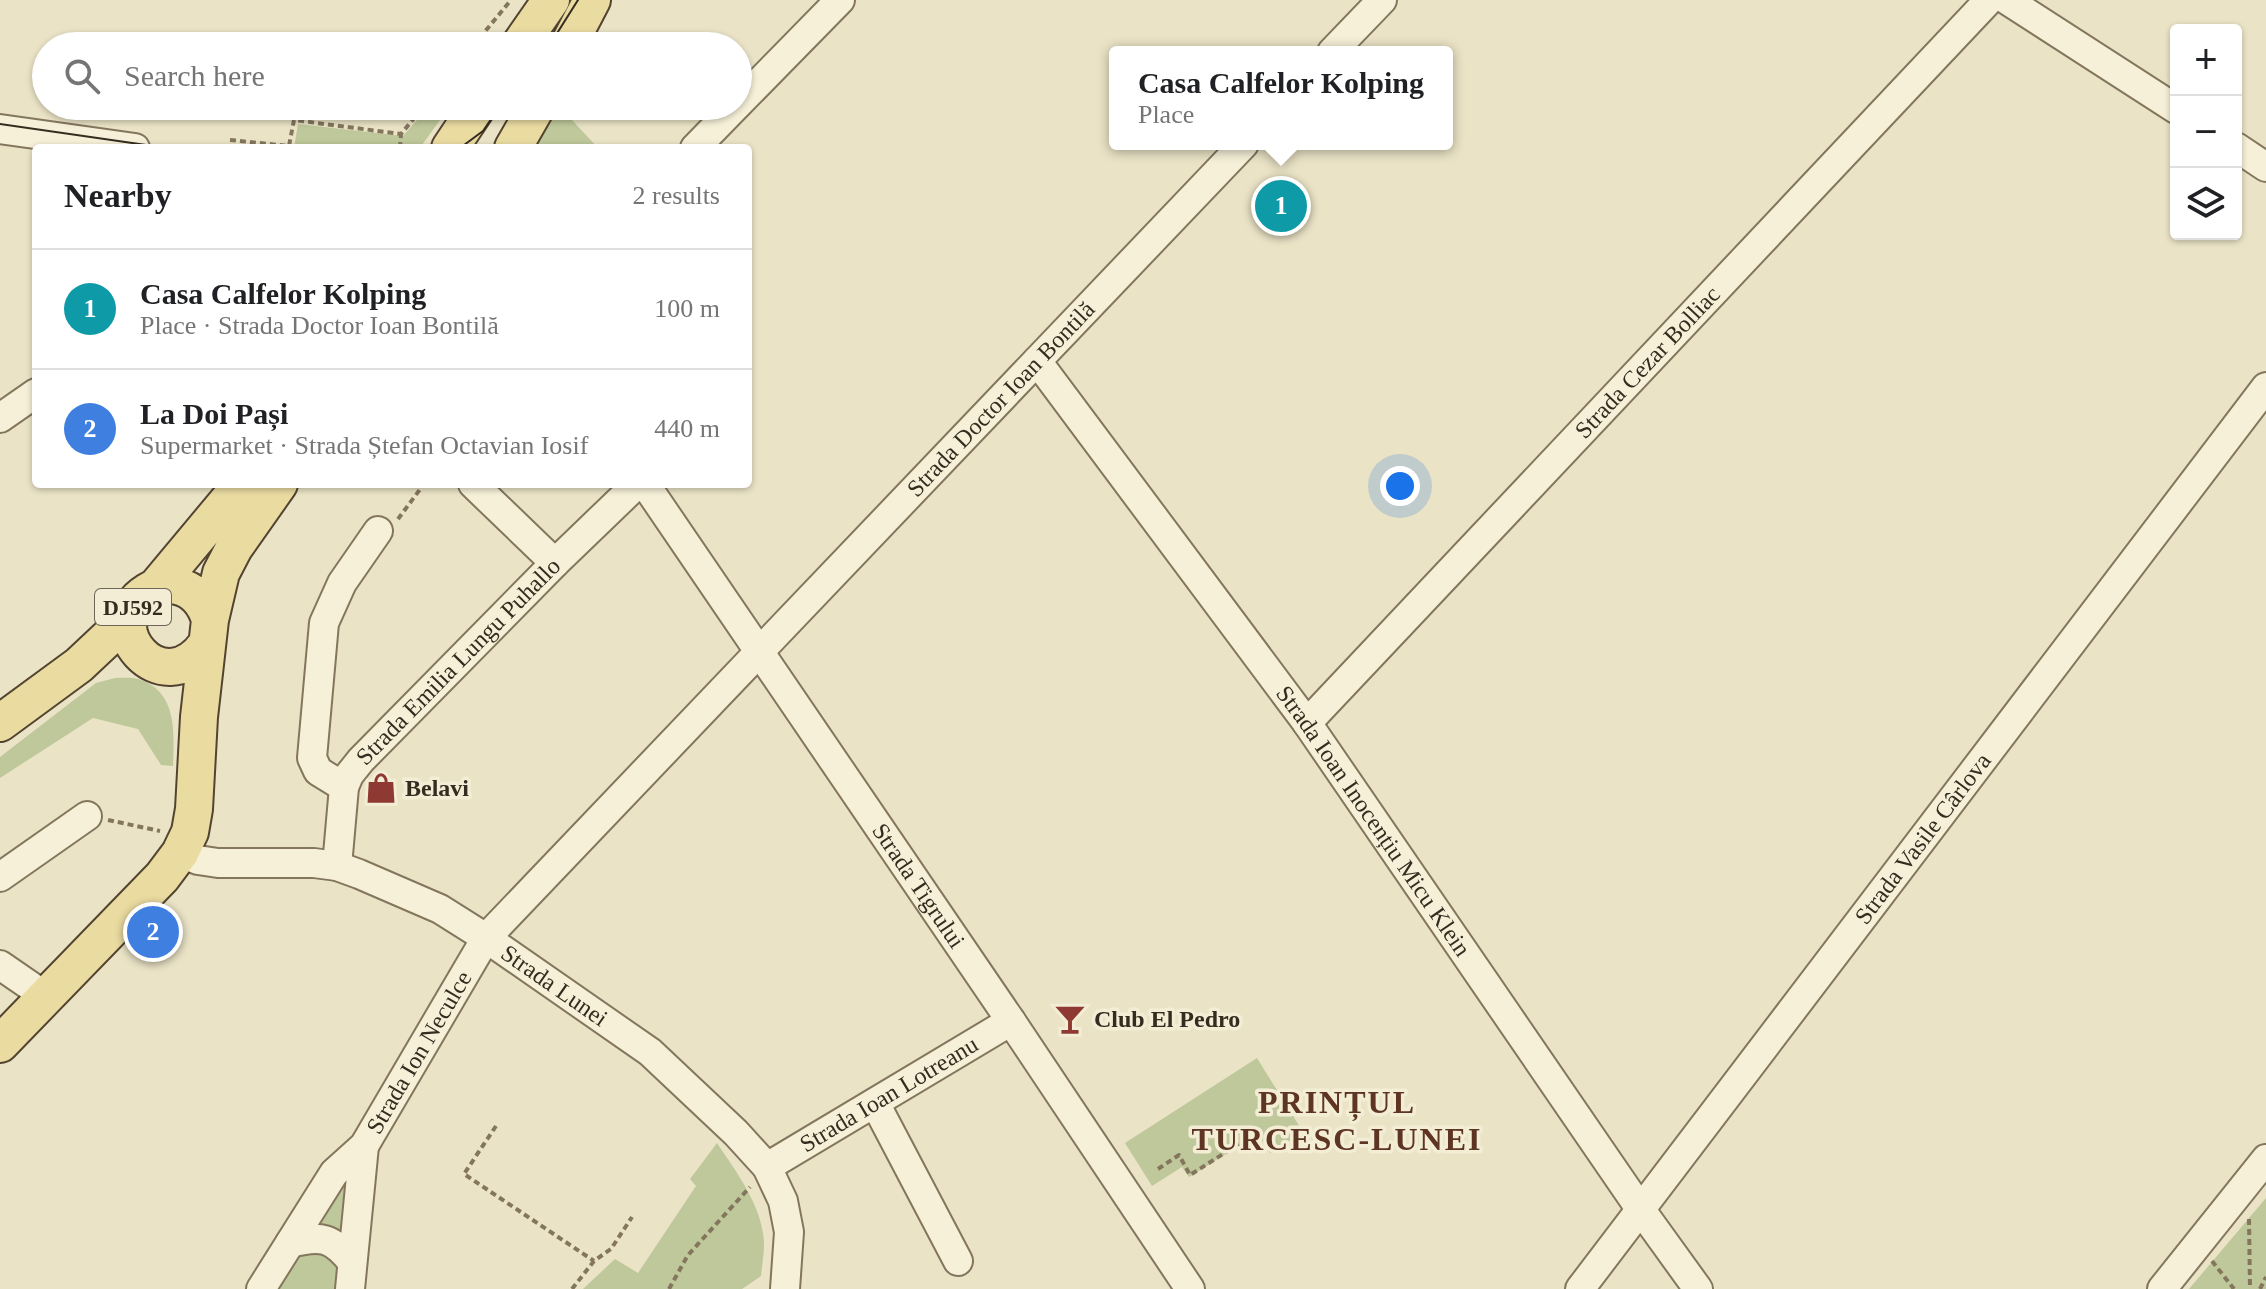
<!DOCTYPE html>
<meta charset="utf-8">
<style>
:root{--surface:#fff;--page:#f6f6f6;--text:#202124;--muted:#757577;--line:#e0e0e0;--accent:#8e3a32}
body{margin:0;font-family:Georgia,serif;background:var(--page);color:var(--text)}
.controls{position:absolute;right:24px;top:24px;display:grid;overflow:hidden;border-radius:8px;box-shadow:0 2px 6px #0004}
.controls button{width:72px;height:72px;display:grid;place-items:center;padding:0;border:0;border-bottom:2px solid var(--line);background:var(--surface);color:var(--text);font:40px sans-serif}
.you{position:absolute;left:1400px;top:486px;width:28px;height:28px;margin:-20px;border:6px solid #fff;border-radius:50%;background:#1a73e8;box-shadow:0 0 0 12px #1a73e833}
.badge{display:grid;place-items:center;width:52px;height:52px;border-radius:50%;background:var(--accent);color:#fff;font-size:26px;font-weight:700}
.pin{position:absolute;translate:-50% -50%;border:4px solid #fff;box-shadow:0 2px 8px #0006}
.popup{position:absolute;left:1109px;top:46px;width:344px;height:104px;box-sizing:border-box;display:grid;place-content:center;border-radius:8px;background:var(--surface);filter:drop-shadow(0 2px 6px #0005);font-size:26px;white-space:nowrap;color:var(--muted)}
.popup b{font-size:30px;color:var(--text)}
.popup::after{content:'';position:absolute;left:50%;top:100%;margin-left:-16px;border:16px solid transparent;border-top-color:var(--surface)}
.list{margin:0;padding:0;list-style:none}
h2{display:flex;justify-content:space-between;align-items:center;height:104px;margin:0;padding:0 32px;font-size:34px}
h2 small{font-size:26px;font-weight:400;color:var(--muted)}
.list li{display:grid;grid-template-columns:52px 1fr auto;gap:24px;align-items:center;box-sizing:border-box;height:120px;padding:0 32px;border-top:2px solid var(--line)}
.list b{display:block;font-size:30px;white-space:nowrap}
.list p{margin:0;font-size:26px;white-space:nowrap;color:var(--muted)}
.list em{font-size:26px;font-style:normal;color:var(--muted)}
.icon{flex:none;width:44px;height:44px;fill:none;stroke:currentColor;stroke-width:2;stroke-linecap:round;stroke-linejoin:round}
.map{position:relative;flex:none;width:2266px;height:1289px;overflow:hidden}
.search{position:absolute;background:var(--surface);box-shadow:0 2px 6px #0004;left:32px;top:32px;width:720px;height:88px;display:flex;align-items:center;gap:20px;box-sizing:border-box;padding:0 28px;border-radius:44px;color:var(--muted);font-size:30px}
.panel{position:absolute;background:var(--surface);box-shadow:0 2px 6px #0004;left:32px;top:144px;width:720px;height:344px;border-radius:8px}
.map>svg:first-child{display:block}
.green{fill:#bec89a}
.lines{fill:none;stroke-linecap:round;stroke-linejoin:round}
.minor-casing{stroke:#84765d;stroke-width:32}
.major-casing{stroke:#524431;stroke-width:40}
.path{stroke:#84765d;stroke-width:4;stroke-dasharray:6 4;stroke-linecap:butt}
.minor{stroke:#f6f0d8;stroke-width:28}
.major{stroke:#eadba1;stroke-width:36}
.tram{stroke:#352c20;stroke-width:2}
.labels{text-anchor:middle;stroke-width:7;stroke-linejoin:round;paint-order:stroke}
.shield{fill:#f2edd4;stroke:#6e6656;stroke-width:2}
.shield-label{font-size:22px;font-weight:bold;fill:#352c20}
.street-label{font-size:24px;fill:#352c20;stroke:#f2edd4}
.poi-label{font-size:24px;font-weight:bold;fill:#352c20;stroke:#f2edd4;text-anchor:start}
.district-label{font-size:32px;font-weight:bold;letter-spacing:2px;fill:#5e3523;stroke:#f2edd4}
</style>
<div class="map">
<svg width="2266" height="1289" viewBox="0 0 2266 1289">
<rect width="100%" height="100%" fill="#eae3c6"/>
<path class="green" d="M 429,106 L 450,106 L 422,145 L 416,148 L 294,148 L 298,124 L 403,136 Z
M 553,106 L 559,106 L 598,148 L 533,148 Z
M 115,678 C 123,678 134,677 141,680 C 178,693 174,735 173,766 L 161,765 L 138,729 L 93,718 L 0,778 L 0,757 L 96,683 Z
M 1257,1058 L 1303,1132 L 1270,1153 L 1258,1134 L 1189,1177 L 1182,1167 L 1152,1186 L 1125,1143 Z
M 717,1143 C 737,1173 763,1207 764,1244 C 764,1255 762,1265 761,1276 L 742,1289 L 583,1289 L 615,1259 L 638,1273 L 696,1186 L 690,1179 Z
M 349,1179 L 338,1289 L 273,1289 L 341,1180 Z
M 2266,1198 L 2266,1289 L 2189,1289 Z"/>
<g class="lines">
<defs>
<g id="minor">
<path d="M 2007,0 L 2176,109"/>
<path d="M 1332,52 L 1382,0"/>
<path d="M 738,104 L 840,0"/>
<path d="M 0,129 L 135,148"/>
<path d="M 2236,147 L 2266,167"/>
<path d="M 695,148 L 736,106"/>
<path id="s1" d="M 1037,361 L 1307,723 L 1641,1210 L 1698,1289"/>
<path d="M 0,418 L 36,393"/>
<path d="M 473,484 L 555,563"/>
<path id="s2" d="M 645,484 L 1011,1021 L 1190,1289"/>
<path id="s3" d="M 1307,723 L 1989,0"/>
<path d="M 344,787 L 318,771 L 312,758 L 324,623 L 342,583 L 378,531"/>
<path id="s4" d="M 180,853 L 198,860 L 218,863 L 314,863 L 337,866 L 359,874 L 440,909 L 486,938 L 650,1052 L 736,1133 L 767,1167 L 783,1201 L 789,1232 L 785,1289"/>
<path id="s5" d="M 337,866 L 344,787 L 349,775 L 361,760 L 555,563 L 637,484"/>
<path d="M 0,877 L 87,816"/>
<path d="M 0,965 L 45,996"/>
<path d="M 875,1103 L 958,1261"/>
<path id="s6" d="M 767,1167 L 1011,1021"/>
<path d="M 290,1243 C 321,1235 332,1237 352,1262"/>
<path id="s7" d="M 261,1289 L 334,1173 L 364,1146 L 486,938 L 1244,144"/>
<path d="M 350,1289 L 364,1146"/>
<path id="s8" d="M 1580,1289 L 2266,387"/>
<path d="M 2162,1289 L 2266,1159"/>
</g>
<path id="major" d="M 519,46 L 551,0
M 568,46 L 592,0
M 450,148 L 478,106
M 513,148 L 537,106
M 156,587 L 242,484
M 210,620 L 221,573 L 234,548 L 279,484
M 0,723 L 79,665 L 129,618
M 0,1044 L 162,877 L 180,853 L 190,832 L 194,809 L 199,717 L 210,620 C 205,603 195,590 177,586 C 167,584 156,586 147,592 C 95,624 161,706 206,645"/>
</defs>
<use href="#minor" class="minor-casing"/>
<use href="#major" class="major-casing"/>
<path class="path" d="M 473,46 L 511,0
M 230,140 L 289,146 L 294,120 L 401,134 L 424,106
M 400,148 L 401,134
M 398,519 L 424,484
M 108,820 L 160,831
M 496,1126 L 464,1174 L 594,1261
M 1158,1169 L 1179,1155 L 1190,1175 L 1253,1135
M 2249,1219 L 2250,1289
M 2212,1261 L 2234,1289
M 572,1289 L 594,1261 L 611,1249 L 632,1217
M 669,1289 L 688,1255 L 750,1187
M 2260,1289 L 2266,1277"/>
<use href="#minor" class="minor"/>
<use href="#major" class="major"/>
<path class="tram" d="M 549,46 L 578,0
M 0,124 L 167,148
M 460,148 L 483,131 L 500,106"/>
</g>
<defs>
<symbol id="shop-bare" viewBox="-9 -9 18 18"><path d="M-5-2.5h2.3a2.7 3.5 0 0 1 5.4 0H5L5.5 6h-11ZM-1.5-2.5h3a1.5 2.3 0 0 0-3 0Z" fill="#8e3a32" stroke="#f2edd4" stroke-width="2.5" paint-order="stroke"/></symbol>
<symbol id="bar-bare" viewBox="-9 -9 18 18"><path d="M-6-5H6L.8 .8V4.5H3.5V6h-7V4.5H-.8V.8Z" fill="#8e3a32" stroke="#f2edd4" stroke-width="2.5" paint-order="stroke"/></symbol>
</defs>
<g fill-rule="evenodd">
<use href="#shop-bare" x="359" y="766" width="44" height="44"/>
<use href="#bar-bare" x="1048" y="997" width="44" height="44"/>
</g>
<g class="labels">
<rect class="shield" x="95" y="589" width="76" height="36" rx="6"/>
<g class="shield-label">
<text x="133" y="615">DJ592</text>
</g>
<g class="street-label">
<text dy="8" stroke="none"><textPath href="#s3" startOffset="496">Strada Cezar Bolliac</textPath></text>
<text dy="8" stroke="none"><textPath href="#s7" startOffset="1164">Strada Doctor Ioan Bontilă</textPath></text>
<text dy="8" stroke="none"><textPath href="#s5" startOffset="250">Strada Emilia Lungu Puhallo</textPath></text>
<text dy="8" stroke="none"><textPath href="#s1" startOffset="570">Strada Ioan Inocențiu Micu Klein</textPath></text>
<text dy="8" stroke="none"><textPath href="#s8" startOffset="566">Strada Vasile Cârlova</textPath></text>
<text dy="8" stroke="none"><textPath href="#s2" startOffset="486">Strada Tigrului</textPath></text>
<text dy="8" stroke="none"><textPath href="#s4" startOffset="408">Strada Lunei</textPath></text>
<text dy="8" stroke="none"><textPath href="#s7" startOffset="286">Strada Ion Neculce</textPath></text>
<text dy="8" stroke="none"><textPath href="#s6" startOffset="142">Strada Ioan Lotreanu</textPath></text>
</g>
<g class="poi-label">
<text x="405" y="796">Belavi</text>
<text x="1094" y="1027">Club El Pedro</text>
</g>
<g class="district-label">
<text x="1337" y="1113">PRINȚUL<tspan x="1337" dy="37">TURCESC-LUNEI</tspan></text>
</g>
</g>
</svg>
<div class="controls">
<button>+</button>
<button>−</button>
<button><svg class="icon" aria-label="layers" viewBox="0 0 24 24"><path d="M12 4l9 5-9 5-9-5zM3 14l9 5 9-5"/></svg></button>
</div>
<div class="you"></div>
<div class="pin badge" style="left:1281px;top:206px;background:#0f9aa8">1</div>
<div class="popup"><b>Casa Calfelor Kolping</b>Place</div>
<div class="pin badge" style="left:153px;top:932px;background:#3f7fe0">2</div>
<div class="search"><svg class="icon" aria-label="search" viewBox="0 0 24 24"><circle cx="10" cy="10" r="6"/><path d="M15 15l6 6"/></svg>Search here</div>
<section class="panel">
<h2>Nearby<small>2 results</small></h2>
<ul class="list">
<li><span class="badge" style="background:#0f9aa8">1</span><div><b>Casa Calfelor Kolping</b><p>Place · Strada Doctor Ioan Bontilă</p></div><em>100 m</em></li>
<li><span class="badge" style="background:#3f7fe0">2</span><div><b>La Doi Pași</b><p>Supermarket · Strada Ștefan Octavian Iosif</p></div><em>440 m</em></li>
</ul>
</section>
</div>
